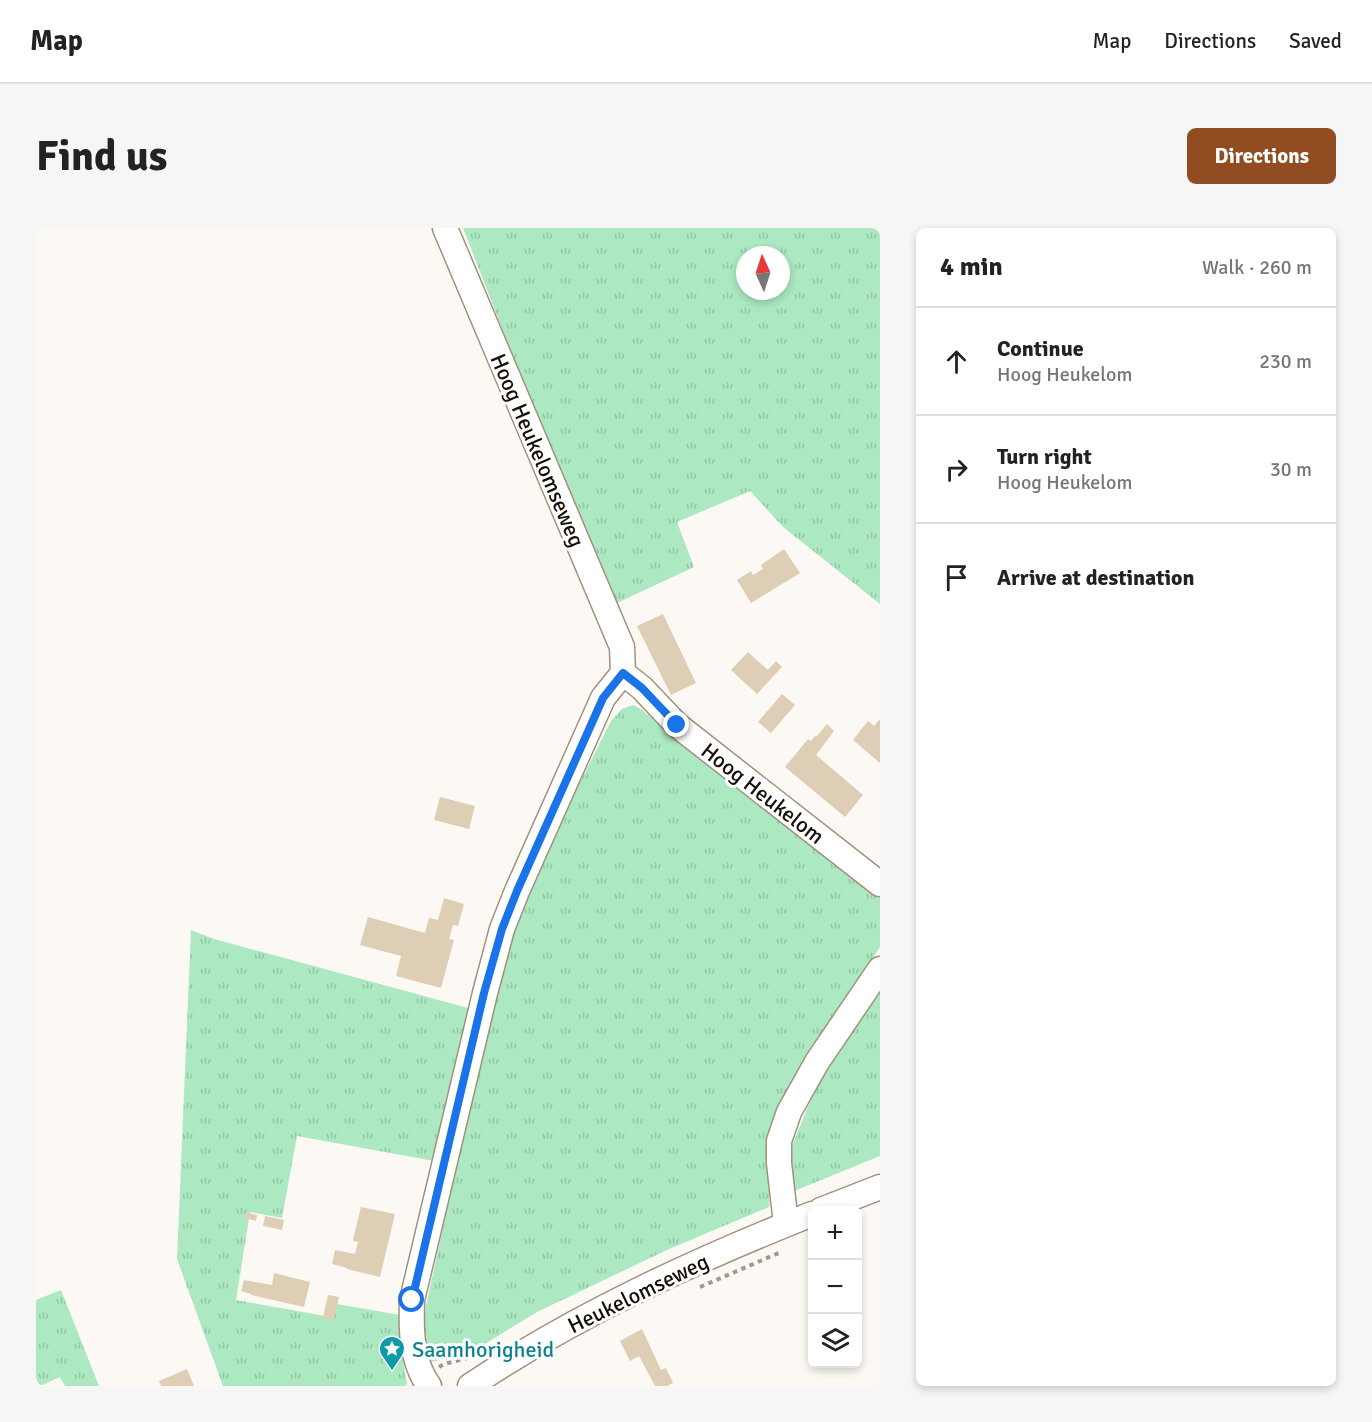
<!DOCTYPE html>
<meta charset="utf-8">
<style>
:root{--surface:#fff;--page:#f6f6f6;--text:#222;--muted:#767676;--line:#e0e0e0;--accent:#914c21}
body{margin:0;font-family:Signika,sans-serif;background:var(--page);color:var(--text)}
.controls{position:absolute;right:18px;bottom:18px;display:grid;overflow:hidden;border-radius:9px;box-shadow:0 3px 9px #0003}
.controls button{width:54px;height:54px;display:grid;place-items:center;padding:0;border:0;border-bottom:2px solid var(--line);background:var(--surface);color:var(--text);font:30px sans-serif}
.compass{position:absolute;left:700px;top:18px;width:54px;height:54px;border-radius:50%;background:var(--surface);box-shadow:0 3px 9px #0003;rotate:357deg}
.stop{position:absolute;width:18px;height:18px;margin:-14px;border:4px solid #1a73e8;border-radius:50%;background:#fff}
.stop.end{background:#1a73e8;border-color:#fff;box-shadow:0 2px 6px #0008}
.list{margin:0;padding:0;list-style:none}
h2{display:flex;justify-content:space-between;align-items:center;height:78px;margin:0;padding:0 24px;font-size:26px}
h2 small{font-size:20px;font-weight:400;color:var(--muted)}
.list li{display:grid;grid-template-columns:39px 1fr auto;gap:18px;align-items:center;box-sizing:border-box;height:108px;padding:0 24px;border-top:2px solid var(--line)}
.list b{display:block;font-size:22px;white-space:nowrap}
.list p{margin:0;font-size:20px;white-space:nowrap;color:var(--muted)}
.list em{font-size:20px;font-style:normal;color:var(--muted)}
.icon{flex:none;width:33px;height:33px;fill:none;stroke:currentColor;stroke-width:2;stroke-linecap:round;stroke-linejoin:round}
.map{position:relative;flex:none;width:844px;height:1158px;overflow:hidden;border-radius:9px}
header{display:flex;align-items:center;gap:36px;box-sizing:border-box;height:84px;padding:0 30px;background:var(--surface);border-bottom:2px solid var(--line)}
header strong{font-size:28px}
nav{display:flex;gap:33px;margin-inline-start:auto;font-size:21px}
.intro{display:flex;align-items:center;justify-content:space-between;box-sizing:border-box;height:144px;padding:0 36px}
h1{margin:0;font-size:42px}
.button{padding:15px 27px;border-radius:9px;background:var(--accent);color:#fff;font-size:21px;font-weight:700}
main{display:flex;gap:36px;padding:0 36px}
aside{flex:1;background:var(--surface);border-radius:9px;box-shadow:0 3px 9px #0003}
.map>svg:first-child{display:block}
.grass{fill:url(#grass-tufts);fill-rule:evenodd}
.building{fill:#dfceb6}
.lines{fill:none;stroke-linecap:round;stroke-linejoin:round}
.minor-casing{stroke:#a1917b;stroke-width:27}
.path{stroke:#9d9993;stroke-width:4;stroke-dasharray:4.5 4.5;stroke-linecap:butt}
.minor{stroke:#fff;stroke-width:24}
.route{stroke:#1a73e8;stroke-width:8}
.labels{text-anchor:middle;stroke-width:6;stroke-linejoin:round;paint-order:stroke}
.street-label{font-size:22px;fill:#150f07;stroke:#fff}
.culture-label{font-size:22px;fill:#0d838f;stroke:#fff;text-anchor:start}
</style>
<header>
<strong>Map</strong>
<nav><a>Map</a><a>Directions</a><a>Saved</a></nav>
</header>
<div class="intro"><h1>Find us</h1><a class="button">Directions</a></div>
<main>
<div class="map">
<svg width="844" height="1158" viewBox="0 0 844 1158">
<defs>
<pattern id="grass-tufts" width="24" height="20" patternUnits="userSpaceOnUse" patternTransform="scale(1.5)"><rect width="24" height="20" fill="#ace8c1"/><path d="M3 7l-1-3M5 7V3M7 7l1-3M15 17l-1-3M17 17v-4M19 17l1-3" fill="none" stroke="#93c6a4"/></pattern>
</defs>
<rect width="100%" height="100%" fill="#fcf9f4"/>
<path class="grass" d="M 427,0 L 844,0 L 844,376 L 747,299 L 714,263 L 641,294 L 658,339 L 581,375 L 492,167 ZM 709,27 L 745,27 L 745,63 L 709,63 Z
M 597,477 L 603,480 L 844,665 L 844,719 L 790,802 L 736,931 L 733,979 L 631,1022 L 501,1084 L 431,1127 L 394,1134 C 383,1119 388,1095 390,1078 L 464,736 L 490,669 L 536,570 L 575,493 L 586,481 Z
M 155,702 L 178,711 L 432,780 L 398,933 L 261,908 L 246,990 L 214,984 L 200,1072 L 289,1088 L 295,1075 L 364,1087 L 366,1127 L 371,1156 L 369,1158 L 187,1158 L 141,1031 Z
M 844,753 L 844,928 L 758,963 L 752,942 L 756,918 L 771,881 L 807,806 Z
M 25,1062 L 63,1158 L 29,1158 L 24,1149 L 4,1158 L 0,1158 L 0,1072 Z"/>
<path class="building" d="M 748,321 L 764,345 L 715,375 L 701,352 L 715,343 L 717,347 L 727,341 L 725,337 Z
M 627,386 L 660,455 L 635,467 L 601,398 Z
M 712,424 L 732,442 L 740,433 L 746,439 L 721,466 L 695,442 Z
M 746,466 L 759,477 L 735,505 L 722,494 Z
M 844,491 L 844,535 L 817,512 L 832,493 L 838,498 Z
M 791,496 L 798,503 L 780,527 L 827,567 L 809,589 L 749,539 L 772,511 L 775,513 L 779,508 L 780,509 Z
M 404,569 L 439,578 L 433,601 L 398,592 Z
M 408,670 L 428,676 L 422,698 L 417,697 L 413,711 L 418,712 L 405,760 L 360,748 L 365,728 L 324,717 L 332,689 L 389,705 L 393,690 L 402,692 Z
M 325,979 L 359,986 L 344,1049 L 311,1041 L 311,1040 L 296,1036 L 299,1022 L 319,1026 L 322,1014 L 317,1013 L 317,1011 Z
M 210,984 L 221,987 L 220,993 L 208,990 Z
M 229,988 L 248,992 L 246,1002 L 227,998 Z
M 238,1045 L 274,1054 L 268,1079 L 215,1067 L 215,1066 L 205,1063 L 208,1052 L 236,1057 Z
M 292,1067 L 303,1069 L 298,1092 L 287,1089 Z
M 606,1101 L 625,1142 L 630,1140 L 637,1155 L 631,1158 L 619,1158 L 603,1128 L 594,1133 L 584,1113 Z
M 151,1141 L 158,1158 L 125,1158 L 123,1153 Z"/>
<g class="lines">
<defs>
<path id="minor" d="M 409,0 L 586,419 L 587,445
M 587,445 L 606,460 L 641,497 L 844,656
M 785,982 L 844,959
M 750,996 L 743,935 L 743,913 L 753,884 L 781,834 L 844,741
M 393,1158 C 375,1133 375,1102 376,1072 L 449,765 L 466,701 L 481,663 L 567,470 L 587,445
M 434,1158 C 540,1087 658,1033 776,986"/>
</defs>
<use href="#minor" class="minor-casing"/>
<path class="path" d="M 664,1059 L 745,1024
M 403,1139 L 408,1136 L 439,1128"/>
<use href="#minor" class="minor"/>
</g>
<g class="lines">
<path class="route" d="M 376,1072 L 448,765 L 466,701 L 481,663 L 567,470 L 587,445 L 606,460 L 641,497"/>
</g>
<defs>
<symbol id="sight-pin" viewBox="-11 -11 22 30"><path d="M0 17L-7.5 6A9.5 9.5 0 1 1 7.5 6Z" fill="#0f9aa8" stroke="#fff"/><path d="M0-6L1.8-2.2L6-1.7L2.9 1.2L3.7 5.4L0 3.3L-3.7 5.4L-2.9 1.2L-6-1.7L-1.8-2.2Z" fill="#fff"/></symbol>
</defs>
<g fill-rule="evenodd">
<use href="#sight-pin" x="341" y="1106" width="30" height="40"/>
</g>
<g class="labels">
<g class="street-label">
<text transform="translate(502 222) rotate(67)" y="8">Hoog Heukelomseweg</text>
<text transform="translate(727 565) rotate(38)" y="8">Hoog Heukelom</text>
<text transform="translate(602 1065) rotate(-26)" y="8">Heukelomseweg</text>
</g>
<g class="culture-label">
<text x="376" y="1129">Saamhorigheid</text>
</g>
</g>
</svg>
<div class="controls">
<button>+</button>
<button>−</button>
<button><svg class="icon" aria-label="layers" viewBox="0 0 24 24"><path d="M12 4l9 5-9 5-9-5zM3 14l9 5 9-5"/></svg></button>
</div>
<svg class="compass" viewBox="-18 -18 36 36"><path d="M0-13l5 13h-10z" fill="#e53935"/><path d="M0 13l5-13h-10z" fill="#767676"/></svg>
<div class="stop" style="left:376px;top:1072px"></div>
<div class="stop end" style="left:641px;top:497px"></div>
</div>
<aside>
<h2>4 min<small>Walk · 260 m</small></h2>
<ul class="list">
<li><svg class="icon" aria-label="ahead" viewBox="0 0 24 24"><path d="M12 20V5M6 11l6-6 6 6"/></svg><div><b>Continue</b><p>Hoog Heukelom</p></div><em>230 m</em></li>
<li><svg class="icon" aria-label="right" viewBox="0 0 24 24"><path d="M7 20v-9h11M14 6l5 5-5 5"/></svg><div><b>Turn right</b><p>Hoog Heukelom</p></div><em>30 m</em></li>
<li><svg class="icon" aria-label="arrive" viewBox="0 0 24 24"><path d="M6 21V4h12l-3 4 3 4H6"/></svg><div><b>Arrive at destination</b></div></li>
</ul>
</aside>
</main>
